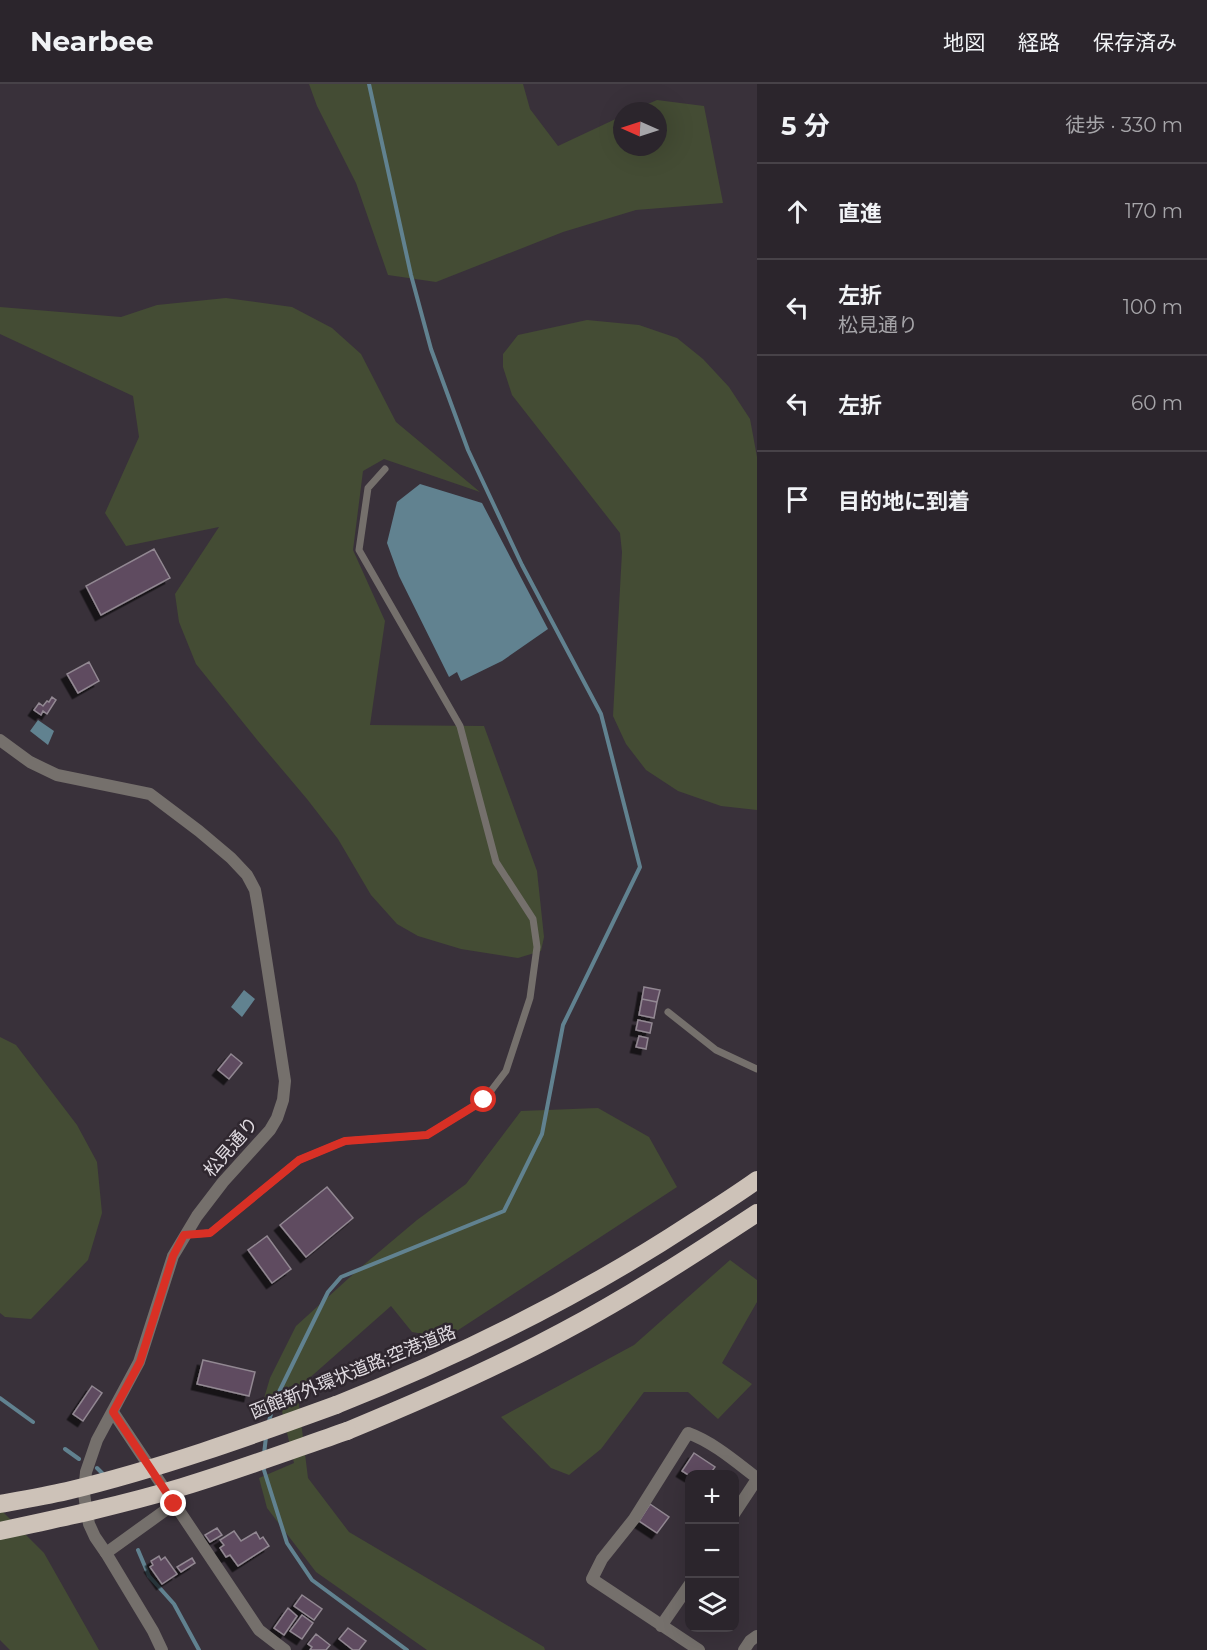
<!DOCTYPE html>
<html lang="ja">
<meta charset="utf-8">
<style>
:root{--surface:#2b252c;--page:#373138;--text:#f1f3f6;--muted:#a6a5a9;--line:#474248}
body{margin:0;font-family:Montserrat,"Noto Sans JP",sans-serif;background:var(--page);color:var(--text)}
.controls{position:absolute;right:18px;bottom:18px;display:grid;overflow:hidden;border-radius:12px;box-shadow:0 6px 24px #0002}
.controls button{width:54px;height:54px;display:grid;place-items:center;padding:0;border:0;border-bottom:2px solid var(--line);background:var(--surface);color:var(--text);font:30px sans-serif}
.compass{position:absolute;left:613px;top:18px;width:54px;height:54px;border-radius:50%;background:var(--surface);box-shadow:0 6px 24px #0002;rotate:273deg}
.stop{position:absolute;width:18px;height:18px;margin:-14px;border:4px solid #d93025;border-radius:50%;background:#fff}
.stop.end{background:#d93025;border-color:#fff;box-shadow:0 2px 6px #0008}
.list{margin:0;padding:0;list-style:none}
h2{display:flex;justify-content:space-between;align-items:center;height:78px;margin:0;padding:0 24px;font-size:26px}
h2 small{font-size:20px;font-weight:400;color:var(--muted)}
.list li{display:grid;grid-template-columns:39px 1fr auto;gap:18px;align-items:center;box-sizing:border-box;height:96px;padding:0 24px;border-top:2px solid var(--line)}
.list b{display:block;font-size:22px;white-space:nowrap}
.list p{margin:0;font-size:20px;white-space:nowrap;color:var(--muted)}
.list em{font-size:20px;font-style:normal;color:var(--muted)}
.icon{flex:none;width:33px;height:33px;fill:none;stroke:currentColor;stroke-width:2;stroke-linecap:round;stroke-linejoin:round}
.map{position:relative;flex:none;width:757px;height:1566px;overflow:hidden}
header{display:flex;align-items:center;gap:36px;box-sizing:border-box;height:84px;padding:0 30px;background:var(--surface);border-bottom:2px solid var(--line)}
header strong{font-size:28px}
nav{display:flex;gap:33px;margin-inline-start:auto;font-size:21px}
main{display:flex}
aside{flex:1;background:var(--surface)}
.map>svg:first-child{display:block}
.green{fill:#444c34}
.water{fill:#618290}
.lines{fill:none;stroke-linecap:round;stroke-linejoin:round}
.stream{stroke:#618290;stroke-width:4}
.building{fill:#5f4b61;stroke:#928892;stroke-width:1.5;filter:url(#shadow)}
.service{stroke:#75706c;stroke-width:7}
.minor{stroke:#75706c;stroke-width:12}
.tertiary{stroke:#75706c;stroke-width:12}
.motorway{stroke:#cdc2b8;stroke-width:18}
.motorway-bridge{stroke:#cdc2b8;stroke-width:18}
.route{stroke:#d93025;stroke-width:8}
.labels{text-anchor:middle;stroke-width:5;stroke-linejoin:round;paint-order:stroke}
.street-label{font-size:18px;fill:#e0dbe1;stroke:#2f272f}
</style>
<header>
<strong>Nearbee</strong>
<nav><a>地図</a><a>経路</a><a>保存済み</a></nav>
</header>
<main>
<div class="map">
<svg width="757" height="1566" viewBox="0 0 757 1566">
<defs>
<filter id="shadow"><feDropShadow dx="-5.5" dy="5.5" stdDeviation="0" flood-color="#0009"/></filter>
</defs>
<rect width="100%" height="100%" fill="#39313a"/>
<path class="green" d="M 309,0 L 523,0 L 530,25 L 558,62 L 622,32 L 622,63 L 658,63 L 658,27 L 632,27 L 657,16 L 704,22 L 723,119 L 636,126 L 563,148 L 436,198 L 388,191 L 356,99 L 317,22 Z
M 226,214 L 292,223 L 332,244 L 361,270 L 396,338 L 480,408 L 384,375 L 363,387 L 353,466 L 385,537 L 370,641 L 484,642 L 537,787 L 544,853 L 541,867 L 518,874 L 461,865 L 418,852 L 397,840 L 371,811 L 338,755 L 307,715 L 258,657 L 196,580 L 179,538 L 175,510 L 219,443 L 126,462 L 105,429 L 139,353 L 133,312 L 0,250 L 0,223 L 121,233 L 157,221 Z
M 587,236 L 639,241 L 677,254 L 703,275 L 729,303 L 750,335 L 757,373 L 757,726 L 721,722 L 678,707 L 646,686 L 626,660 L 613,632 L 622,468 L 620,449 L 512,311 L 503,283 L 503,270 L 518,251 Z
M 0,953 L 16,961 L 77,1041 L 97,1078 L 102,1129 L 88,1176 L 31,1235 L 5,1233 L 0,1229 Z
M 598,1024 L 649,1053 L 677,1103 L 446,1254 L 412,1248 L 391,1222 L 297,1305 L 308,1394 L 349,1448 L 544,1563 L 545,1566 L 427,1566 L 316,1488 L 267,1424 L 259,1394 L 294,1379 L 282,1327 L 260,1328 L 270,1294 L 296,1242 L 360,1184 L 417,1136 L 466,1100 L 521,1027 Z
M 730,1176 L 757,1196 L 757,1218 L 722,1279 L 752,1300 L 718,1335 L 688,1308 L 644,1308 L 601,1365 L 569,1391 L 551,1384 L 501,1333 L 634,1261 Z
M 0,1425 L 44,1469 L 99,1566 L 10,1566 L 0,1556 Z"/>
<path class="water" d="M 420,400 L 482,419 L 548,545 L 502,577 L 461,597 L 457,588 L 449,593 L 399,492 L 387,459 L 397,418 Z
M 38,636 L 54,647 L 48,661 L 30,647 Z
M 244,906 L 255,915 L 242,933 L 231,923 Z"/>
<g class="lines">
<path class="stream" d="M 0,1314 L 33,1338
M 268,1340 L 276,1314 L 328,1208 L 341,1193 L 504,1127 L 542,1050 L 563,941 L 640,783 L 601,630 L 522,481 L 468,366 L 431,265 L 411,191 L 369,0
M 65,1365 L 79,1375
M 264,1370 L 266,1353
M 263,1383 L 287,1459 L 312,1496 L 407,1566
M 97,1384 L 105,1392
M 138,1466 L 149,1492 L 174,1520 L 199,1566"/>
</g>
<path class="building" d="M 154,465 L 170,494 L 101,531 L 86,502 Z
M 89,578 L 99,597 L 78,609 L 67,590 Z
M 52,613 L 56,616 L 47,630 L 43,627 L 41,631 L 34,626 L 39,619 L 43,622 L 47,617 L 49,618 Z
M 644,903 L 660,906 L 657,918 L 642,915 Z
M 642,915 L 657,918 L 654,934 L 639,931 Z
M 638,936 L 652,939 L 650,949 L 636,946 Z
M 639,952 L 648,954 L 646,965 L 636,963 Z
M 231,970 L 242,979 L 229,995 L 218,986 Z
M 327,1103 L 353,1134 L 306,1173 L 280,1141 Z
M 267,1152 L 291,1185 L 272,1199 L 248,1166 Z
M 203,1276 L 255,1288 L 249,1312 L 197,1300 Z
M 92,1302 L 102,1309 L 83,1337 L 73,1330 Z
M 694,1369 L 715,1383 L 710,1390 L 690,1392 L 682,1387 Z
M 650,1420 L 669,1433 L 657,1449 L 639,1437 Z
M 217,1444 L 222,1451 L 210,1458 L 205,1451 Z
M 234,1447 L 241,1457 L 256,1448 L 260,1455 L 263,1453 L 269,1462 L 238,1482 L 230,1471 L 226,1473 L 220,1464 L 224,1461 L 220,1456 Z
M 159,1472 L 161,1476 L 165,1473 L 177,1490 L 162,1500 L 150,1483 L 153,1481 L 151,1477 Z
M 192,1474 L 195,1479 L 181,1488 L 177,1483 Z
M 302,1511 L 322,1525 L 314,1536 L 294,1522 Z
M 288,1524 L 297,1532 L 284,1551 L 274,1544 Z
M 302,1531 L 313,1539 L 302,1555 L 290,1547 Z
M 348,1544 L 366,1557 L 359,1566 L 353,1566 L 339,1555 Z
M 316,1550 L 330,1561 L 326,1566 L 310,1566 L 312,1563 L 308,1560 Z"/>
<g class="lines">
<path class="service" d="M 668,928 L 716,966 L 757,985
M 184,1151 L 210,1149 L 299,1076 L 345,1057 L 427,1051 L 484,1016 L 506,987 L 530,914 L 537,863 L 533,835 L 496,778 L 460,642 L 359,466 L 368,404 L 385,385"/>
<path class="minor" d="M 113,1328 L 259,1546 L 285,1566
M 734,1430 L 757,1395
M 106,1469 L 174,1420
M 661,1542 L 690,1500
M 699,1566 L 592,1495 L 602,1475 L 634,1435 L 688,1349 C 713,1358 736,1378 757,1394
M 744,1566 L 750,1557 L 757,1552"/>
<path class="tertiary" d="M 0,656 L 30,678 L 57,691 L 150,710 L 199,747 L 231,774 L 247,791 L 255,806 L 258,823 L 285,997 L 283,1016 L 277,1034 L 270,1046 L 223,1098 L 197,1132 L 173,1172 L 139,1278 L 97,1356 L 86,1388 L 84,1409 L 86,1424 L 89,1440 L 95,1453 L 106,1469 L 153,1547 L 162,1566"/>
<path class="motorway" d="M 336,1321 C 462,1271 579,1213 692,1139 C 714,1125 736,1111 757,1096
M 347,1347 C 420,1317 493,1285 562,1248 C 630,1212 693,1171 757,1129"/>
<path class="motorway-bridge" d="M 0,1420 C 22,1416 45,1412 67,1407 C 159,1385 248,1353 336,1321
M 0,1447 C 61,1434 122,1421 182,1403 C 238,1386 292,1366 347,1347"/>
</g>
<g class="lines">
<path class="route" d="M 174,1420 L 113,1328 L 140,1278 L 173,1172 L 184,1151 L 210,1149 L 299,1076 L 345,1057 L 427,1051 L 484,1016"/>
</g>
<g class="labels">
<g class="street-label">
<text transform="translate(231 1063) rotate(-49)" y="6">松見通り</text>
<text transform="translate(353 1288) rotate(-22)" y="6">函館新外環状道路;空港道路</text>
</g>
</g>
</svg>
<div class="controls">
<button>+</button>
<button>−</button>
<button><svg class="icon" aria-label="layers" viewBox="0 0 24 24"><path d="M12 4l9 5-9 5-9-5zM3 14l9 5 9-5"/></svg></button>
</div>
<svg class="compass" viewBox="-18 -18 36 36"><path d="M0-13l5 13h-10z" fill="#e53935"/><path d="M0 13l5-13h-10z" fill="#a6a5a9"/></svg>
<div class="stop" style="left:484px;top:1016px"></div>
<div class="stop end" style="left:174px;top:1420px"></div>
</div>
<aside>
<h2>5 分<small>徒歩 · 330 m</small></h2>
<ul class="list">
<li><svg class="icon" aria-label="ahead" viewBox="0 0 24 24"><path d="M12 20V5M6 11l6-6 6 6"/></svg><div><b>直進</b></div><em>170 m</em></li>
<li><svg class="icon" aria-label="left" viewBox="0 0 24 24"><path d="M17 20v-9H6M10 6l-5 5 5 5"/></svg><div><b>左折</b><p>松見通り</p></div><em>100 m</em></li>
<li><svg class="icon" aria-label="left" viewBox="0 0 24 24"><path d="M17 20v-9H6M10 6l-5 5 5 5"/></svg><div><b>左折</b></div><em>60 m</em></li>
<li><svg class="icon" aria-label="arrive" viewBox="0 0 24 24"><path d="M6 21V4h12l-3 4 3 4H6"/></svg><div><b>目的地に到着</b></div></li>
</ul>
</aside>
</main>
